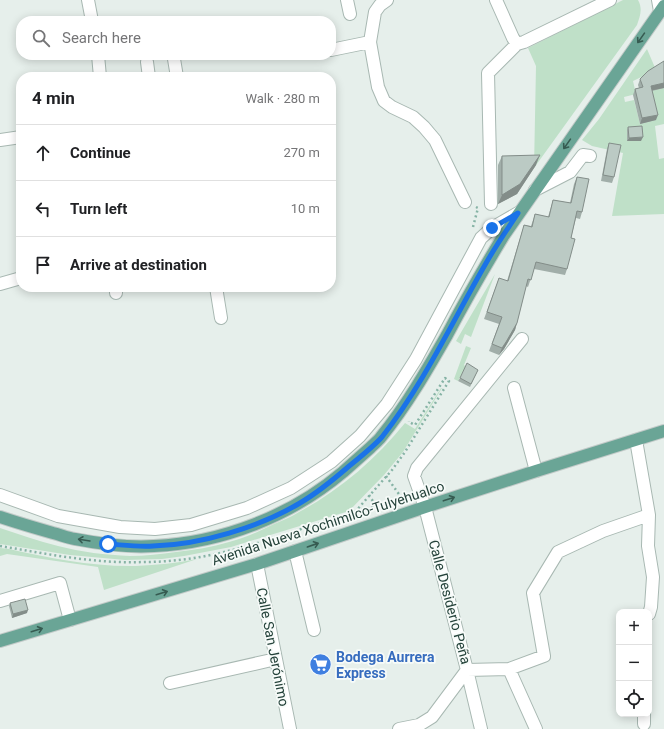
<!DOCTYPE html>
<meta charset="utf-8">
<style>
:root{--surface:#fff;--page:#f2f2f2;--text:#202124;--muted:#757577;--line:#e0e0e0}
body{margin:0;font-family:Roboto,sans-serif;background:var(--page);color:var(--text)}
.controls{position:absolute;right:12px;bottom:12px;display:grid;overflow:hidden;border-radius:8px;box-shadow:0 2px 10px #0003}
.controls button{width:36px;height:36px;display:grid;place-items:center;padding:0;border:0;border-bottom:1px solid var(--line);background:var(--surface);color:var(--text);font:20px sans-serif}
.stop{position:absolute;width:12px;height:12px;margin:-9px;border:3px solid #1a73e8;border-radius:50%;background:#fff}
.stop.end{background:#1a73e8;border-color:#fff;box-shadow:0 1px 4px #0008}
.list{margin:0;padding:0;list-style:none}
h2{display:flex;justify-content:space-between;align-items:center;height:52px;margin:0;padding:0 16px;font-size:17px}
h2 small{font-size:13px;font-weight:400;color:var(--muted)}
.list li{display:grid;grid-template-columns:26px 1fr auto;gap:12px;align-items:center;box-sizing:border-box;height:56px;padding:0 16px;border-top:1px solid var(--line)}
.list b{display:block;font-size:15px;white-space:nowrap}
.list em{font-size:13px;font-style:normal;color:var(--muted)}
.icon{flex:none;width:22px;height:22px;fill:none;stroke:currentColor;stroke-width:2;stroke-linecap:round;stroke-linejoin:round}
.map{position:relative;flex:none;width:664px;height:729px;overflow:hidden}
.search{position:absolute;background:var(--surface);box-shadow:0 2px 10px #0003;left:16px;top:16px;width:320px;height:44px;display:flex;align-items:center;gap:10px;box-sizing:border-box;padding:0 14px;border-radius:16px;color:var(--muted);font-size:15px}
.panel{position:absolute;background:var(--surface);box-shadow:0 2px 10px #0003;left:16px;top:72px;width:320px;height:220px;border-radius:16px}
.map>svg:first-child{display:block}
.green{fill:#bfe0c8}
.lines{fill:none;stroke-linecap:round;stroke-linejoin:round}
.minor-casing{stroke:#a8b8b2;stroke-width:14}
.major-casing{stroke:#c2cac8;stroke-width:14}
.path{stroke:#86b3a5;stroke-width:2.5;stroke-dasharray:2 3;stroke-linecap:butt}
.minor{stroke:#fff;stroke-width:12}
.major{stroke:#6aa596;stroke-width:12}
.wall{fill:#a1aea9}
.shaded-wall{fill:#838d89}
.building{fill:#bbcac4;stroke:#838d89}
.oneway{stroke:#365b51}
.route{stroke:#1a73e8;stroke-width:5}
.labels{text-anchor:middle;stroke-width:3.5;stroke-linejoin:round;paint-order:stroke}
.street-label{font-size:14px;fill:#24423a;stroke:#f7fbf9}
.shop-label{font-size:14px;font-weight:bold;fill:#366cbe;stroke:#f7fbf9;text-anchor:start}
</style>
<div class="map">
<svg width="664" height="729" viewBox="0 0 664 729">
<rect width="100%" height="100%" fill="#e6efeb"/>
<path class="green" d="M 623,0 L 638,0 C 643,9 640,16 637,25 L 534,168 L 536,66 L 528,48 Z
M 647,49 L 656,70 L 633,81 L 636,94 L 624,97 L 625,102 L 634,100 L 640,124 L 655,120 L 649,91 L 664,88 L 664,124 L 655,126 L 659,159 L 664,158 L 664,214 L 612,216 L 623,153 L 592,146 L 582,140 L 599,119 Z
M 495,274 L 471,337 L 465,334 L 461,344 L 456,341 Z
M 466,346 L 471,348 L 464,365 L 466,367 L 458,381 L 454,379 Z
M 441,388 L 442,388 L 403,452 L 384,475 L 349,511 L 231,547 L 184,556 L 162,559 L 125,560 L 70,555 L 0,544 L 0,528 C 19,534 38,541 58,546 C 81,552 106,555 130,556 C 145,556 161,554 176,552 C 194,550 212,547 229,542 C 245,538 260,531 274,524 C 283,520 291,517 299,512 C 340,490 376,459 405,423 L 415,429 Z
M 0,548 L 9,549 C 50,558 93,567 136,566 C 157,565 177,563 197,559 L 104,590 L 98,567 L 7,554 L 0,556 Z"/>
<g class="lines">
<defs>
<path id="minor" d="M 88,0 L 92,21
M 347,0 L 350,14
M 387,0 L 380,5 L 375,12 L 370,42 L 378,87 L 384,101 L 392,107 L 413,117 L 424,127 L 435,140 L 465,202
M 496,0 L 513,38 L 517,44
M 658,0 L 660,11
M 331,50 L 370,42
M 98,55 L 100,77
M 174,59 L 177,77
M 147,62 L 149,77
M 0,140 L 21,137
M 535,190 L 570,172 L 583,155 L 590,156
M 491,204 L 488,73 L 517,44 L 524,42 L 610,0
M 0,284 L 21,278
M 216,287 L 221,318
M 116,293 L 116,287
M 514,388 L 536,471
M 636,440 L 649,515 L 648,546 L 653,577 L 651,607 L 649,614
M 0,495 L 58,516 L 120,527 L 155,529 L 191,525 L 247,508 L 291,488 L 331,462 L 360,436 L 387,404 L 416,359 L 481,238 L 492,228 L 518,213
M 295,551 L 314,630
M 257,564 L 290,729
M 0,601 L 60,583 L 70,620
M 509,669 L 536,729
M 170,683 L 276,659
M 644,714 L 644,724
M 399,729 L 419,725 L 432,717 L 467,670 L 509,669 L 544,656 L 533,593 L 558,552 L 603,531 L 649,515
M 481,729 L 467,670 L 425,507 L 414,476 L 417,468 L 522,339"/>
<path id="major" d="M 0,517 C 18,523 35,528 53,533 C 61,535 68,538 75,539 C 101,544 128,548 154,546 C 222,543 291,516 343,472 C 352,464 361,456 370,448 C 374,444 378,441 381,437 C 407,405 427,370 447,335 C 465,301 484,268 504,235 L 664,6
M 0,641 L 257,564 L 425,507 L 536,471 L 664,431"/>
</defs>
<use href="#minor" class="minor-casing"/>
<use href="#major" class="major-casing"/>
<path class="path" d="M 473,227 L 478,208 L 476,207
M 386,476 L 401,497
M 369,495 L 376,506
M 355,512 L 392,470 L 405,452 L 449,381 L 445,378 L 415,425 L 409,422 L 409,421
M 0,546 C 48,554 96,564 144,562 C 172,562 201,558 228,551 C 250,546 273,538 295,531 C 332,519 370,508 407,495"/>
<use href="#minor" class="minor"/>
<use href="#major" class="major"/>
</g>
<path class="wall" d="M 664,61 L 664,88 L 652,91 L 656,120 L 640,124 L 633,95 L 635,89 L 639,88 L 638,85 L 640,79 Z
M 628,127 L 641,141 L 627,141 L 627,130 Z
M 609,143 L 614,177 L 612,183 L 601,181 L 607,149 Z
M 502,156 L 536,165 L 517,194 L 498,204 L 498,165 Z
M 577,177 L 582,212 L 580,219 L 576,218 L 571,238 L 567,269 L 565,275 L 534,269 L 528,287 L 526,286 L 515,330 L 504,349 L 499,355 L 489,351 L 499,324 L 484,319 L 499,278 L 507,281 L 524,225 L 531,226 L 535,214 L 548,217 L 551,207 L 553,200 L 570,203 L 574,184 Z
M 478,370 L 470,387 L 458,381 L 460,378 Z
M 10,603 L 27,613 L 12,618 L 9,606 Z"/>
<path class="shaded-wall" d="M 664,83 L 664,88 L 649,91 L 651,86 Z
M 658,115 L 656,120 L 640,124 L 642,118 Z
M 643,137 L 641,141 L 627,141 L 629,138 Z
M 540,155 L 536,165 L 517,194 L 498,204 L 502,195 Z
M 517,323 L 515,330 L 504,349 L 499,355 L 502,348 Z
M 28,610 L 27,613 L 12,618 L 13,614 Z"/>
<path class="building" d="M 664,61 L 664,83 L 651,86 L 658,115 L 642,118 L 635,89 L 643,87 L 640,79 L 648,71 Z
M 642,126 L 643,137 L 629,138 L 628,127 Z
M 609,143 L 621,145 L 614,177 L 603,175 Z
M 540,155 L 520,184 L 502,195 L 502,156 Z
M 577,177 L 589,179 L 582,212 L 577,211 L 571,238 L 575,239 L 567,269 L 536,262 L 531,280 L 528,279 L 517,323 L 506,342 L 502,348 L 492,344 L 502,317 L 487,312 L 499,278 L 508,281 L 524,225 L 532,227 L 535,214 L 549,217 L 553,200 L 571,203 Z
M 467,363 L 478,370 L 471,384 L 460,378 Z
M 25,599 L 28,610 L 13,614 L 10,603 Z"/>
<defs><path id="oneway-shaft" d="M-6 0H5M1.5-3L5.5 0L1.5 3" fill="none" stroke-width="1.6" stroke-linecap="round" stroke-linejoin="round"/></defs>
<g class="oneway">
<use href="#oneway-shaft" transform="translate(641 38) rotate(125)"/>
<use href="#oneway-shaft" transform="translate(567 144) rotate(125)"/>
<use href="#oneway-shaft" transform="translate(449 499) rotate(-18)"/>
<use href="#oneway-shaft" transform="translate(84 540) rotate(-171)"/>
<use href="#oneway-shaft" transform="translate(313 545) rotate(-19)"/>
<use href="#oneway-shaft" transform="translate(162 593) rotate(-17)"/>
<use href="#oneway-shaft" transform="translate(37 630) rotate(-17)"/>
</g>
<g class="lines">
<path class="route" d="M 108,544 C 123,545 138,547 153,546 C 200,545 260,527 300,503 C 317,493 333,480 348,467 C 359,458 373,447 382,437 C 425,382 454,318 489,258 C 498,243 508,228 518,213 L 492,228"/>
</g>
<defs>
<symbol id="supermarket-disc" viewBox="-11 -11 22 22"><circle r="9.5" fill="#3f7fe0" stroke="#f7fbf9"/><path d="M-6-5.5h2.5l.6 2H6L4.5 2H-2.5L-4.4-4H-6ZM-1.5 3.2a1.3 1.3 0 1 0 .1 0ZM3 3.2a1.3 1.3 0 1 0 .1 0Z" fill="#fff"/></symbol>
</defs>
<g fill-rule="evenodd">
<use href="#supermarket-disc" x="308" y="652" width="25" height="25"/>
</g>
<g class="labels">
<g class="street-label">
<text transform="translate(328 523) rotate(-18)" y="5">Avenida Nueva Xochimilco-Tulyehualco</text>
<text transform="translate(450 602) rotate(75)" y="5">Calle Desiderio Peña</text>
<text transform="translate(273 647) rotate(79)" y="5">Calle San Jerónimo</text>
</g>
<g class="shop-label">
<text x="336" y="662">Bodega Aurrera<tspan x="336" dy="16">Express</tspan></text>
</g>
</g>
</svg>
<div class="controls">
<button>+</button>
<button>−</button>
<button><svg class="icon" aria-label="locate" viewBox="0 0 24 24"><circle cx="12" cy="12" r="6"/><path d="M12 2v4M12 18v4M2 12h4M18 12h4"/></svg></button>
</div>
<div class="stop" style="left:108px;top:544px"></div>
<div class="stop end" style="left:492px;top:228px"></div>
<div class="search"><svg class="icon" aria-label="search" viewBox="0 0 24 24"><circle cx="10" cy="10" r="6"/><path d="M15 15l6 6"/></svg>Search here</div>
<section class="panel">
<h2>4 min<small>Walk · 280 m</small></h2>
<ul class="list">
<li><svg class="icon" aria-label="ahead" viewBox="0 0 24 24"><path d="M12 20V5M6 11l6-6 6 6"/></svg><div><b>Continue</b></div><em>270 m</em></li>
<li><svg class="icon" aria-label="left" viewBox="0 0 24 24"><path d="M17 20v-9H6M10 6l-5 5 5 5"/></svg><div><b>Turn left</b></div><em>10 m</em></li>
<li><svg class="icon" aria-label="arrive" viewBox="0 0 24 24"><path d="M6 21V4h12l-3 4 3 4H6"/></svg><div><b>Arrive at destination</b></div></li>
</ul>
</section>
</div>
